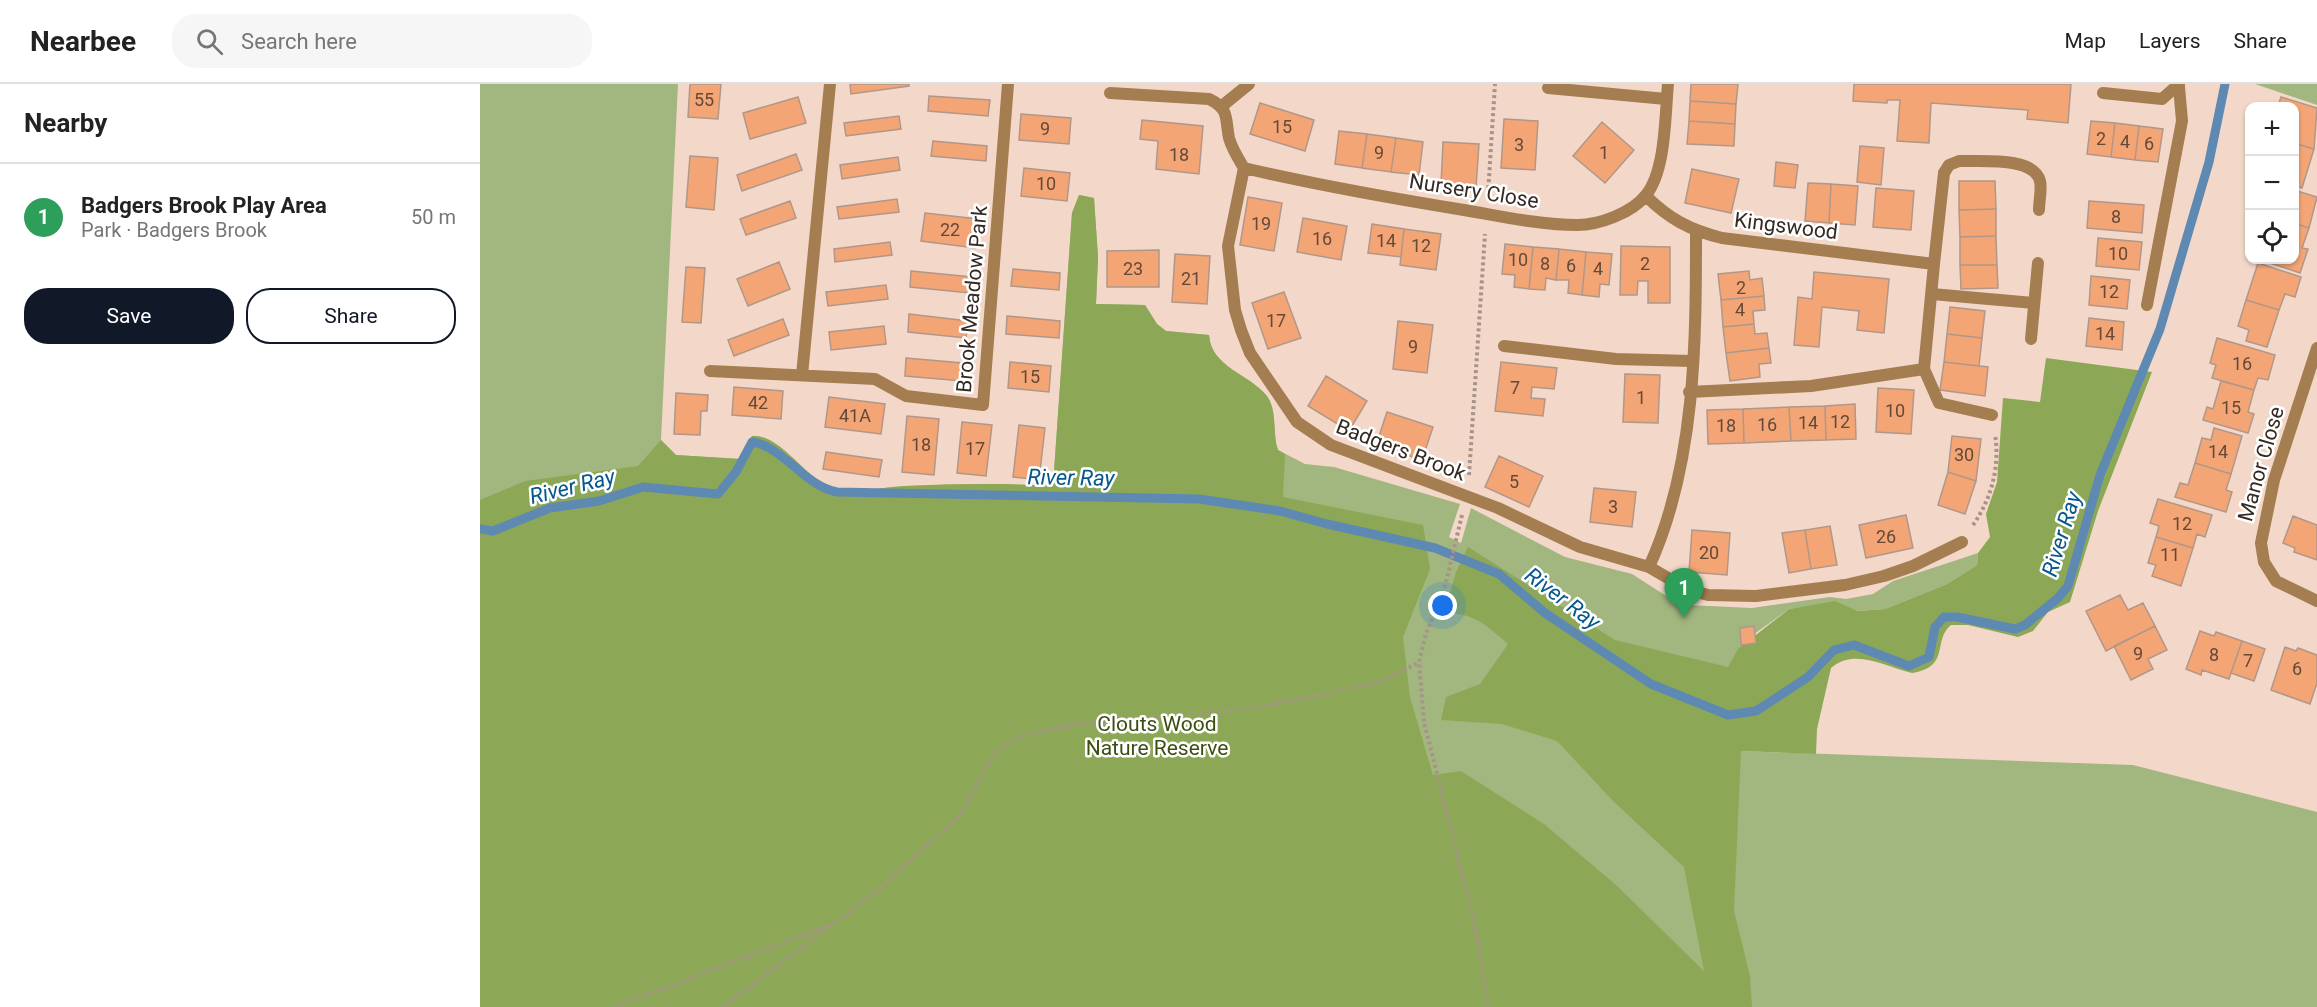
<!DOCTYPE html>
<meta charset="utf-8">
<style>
:root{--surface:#fff;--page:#f6f6f6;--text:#222;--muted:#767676;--line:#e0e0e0;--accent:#111827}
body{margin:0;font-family:Roboto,sans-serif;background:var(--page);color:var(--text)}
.controls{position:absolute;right:18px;top:18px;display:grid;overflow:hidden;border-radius:12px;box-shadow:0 2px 4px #0004}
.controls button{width:54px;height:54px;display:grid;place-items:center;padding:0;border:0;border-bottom:2px solid var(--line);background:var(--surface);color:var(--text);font:30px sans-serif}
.you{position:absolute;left:963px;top:522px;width:21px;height:21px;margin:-15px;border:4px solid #fff;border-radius:50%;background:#1a73e8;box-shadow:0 0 0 9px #1a73e833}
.badge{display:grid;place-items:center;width:39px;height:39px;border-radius:50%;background:var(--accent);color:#fff;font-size:20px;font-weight:700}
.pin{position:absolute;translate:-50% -50px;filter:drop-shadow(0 2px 3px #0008)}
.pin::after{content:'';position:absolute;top:32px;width:21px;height:18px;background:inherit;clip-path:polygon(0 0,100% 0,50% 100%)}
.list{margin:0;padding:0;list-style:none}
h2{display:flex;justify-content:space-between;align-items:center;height:78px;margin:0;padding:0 24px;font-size:26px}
h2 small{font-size:20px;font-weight:400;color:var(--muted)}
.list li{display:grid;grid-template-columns:39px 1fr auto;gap:18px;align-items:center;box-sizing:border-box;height:108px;padding:0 24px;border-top:2px solid var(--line)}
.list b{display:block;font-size:22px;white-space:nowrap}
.list p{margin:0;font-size:20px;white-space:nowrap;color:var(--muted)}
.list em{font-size:20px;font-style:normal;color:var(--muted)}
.actions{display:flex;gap:12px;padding:18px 24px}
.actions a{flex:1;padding:14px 0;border:2px solid var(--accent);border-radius:24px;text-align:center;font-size:21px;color:var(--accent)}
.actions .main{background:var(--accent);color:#fff}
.icon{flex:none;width:33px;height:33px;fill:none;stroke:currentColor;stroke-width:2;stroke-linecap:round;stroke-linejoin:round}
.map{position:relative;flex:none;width:1837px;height:923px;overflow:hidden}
header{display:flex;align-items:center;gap:36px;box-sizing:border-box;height:84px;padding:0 30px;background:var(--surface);border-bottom:2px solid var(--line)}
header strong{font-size:28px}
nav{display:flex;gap:33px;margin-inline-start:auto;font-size:21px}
.search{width:420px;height:54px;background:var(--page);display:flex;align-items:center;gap:15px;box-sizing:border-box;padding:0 21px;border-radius:24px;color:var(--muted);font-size:22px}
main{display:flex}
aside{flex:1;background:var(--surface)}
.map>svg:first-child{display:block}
.green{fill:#a2b77f}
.forest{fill:#8ca856}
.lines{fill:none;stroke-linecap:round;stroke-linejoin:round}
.stream{stroke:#5d89b3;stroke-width:9}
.building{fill:#f4a575;stroke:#b09789;stroke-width:1.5}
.path{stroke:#a79388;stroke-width:4;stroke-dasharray:3 3;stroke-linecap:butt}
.lane{stroke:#a47d50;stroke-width:12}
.street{stroke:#a47d50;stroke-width:12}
.labels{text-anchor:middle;stroke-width:5;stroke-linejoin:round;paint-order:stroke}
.number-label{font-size:18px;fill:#644938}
.street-label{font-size:21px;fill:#342a24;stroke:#fff}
.park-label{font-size:21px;fill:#3c4e12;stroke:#fff}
.water-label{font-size:22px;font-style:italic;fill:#05578f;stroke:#fff}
</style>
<header>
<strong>Nearbee</strong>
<div class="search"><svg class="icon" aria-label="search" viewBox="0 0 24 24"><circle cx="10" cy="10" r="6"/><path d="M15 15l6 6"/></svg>Search here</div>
<nav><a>Map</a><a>Layers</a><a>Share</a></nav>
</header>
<main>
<aside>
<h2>Nearby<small></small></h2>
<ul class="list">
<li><span class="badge" style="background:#2e9e5b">1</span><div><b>Badgers Brook Play Area</b><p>Park · Badgers Brook</p></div><em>50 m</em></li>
</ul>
<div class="actions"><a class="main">Save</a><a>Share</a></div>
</aside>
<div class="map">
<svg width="1837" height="923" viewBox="0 0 1837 923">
<rect width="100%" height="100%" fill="#f3d8c9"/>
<path class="green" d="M 0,0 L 198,0 L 181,356 L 196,371 L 260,375 L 272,352 C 302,350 326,398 356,405 C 377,410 404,403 425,402 C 475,400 524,399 573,402 L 592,129 L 599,111 L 614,114 L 618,173 L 616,220 L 665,221 L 677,240 L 686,247 L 729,251 C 731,283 769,290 786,311 C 798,325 792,350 798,366 L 825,380 L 854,383 L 980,420 L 969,453 L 981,459 L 991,424 L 1085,473 L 1152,490 L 1205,524 L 1207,521 L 1272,524 L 1350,513 L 1366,515 L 1393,510 L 1413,497 L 1498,469 L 1497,481 L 1467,500 L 1405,525 L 1378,527 L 1355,518 L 1309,525 L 1270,553 L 1261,667 L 1653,681 L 1837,728 L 1837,923 L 0,923 Z
M 1775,0 L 1837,0 L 1837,21 Z"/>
<path class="forest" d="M 599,111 L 614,114 L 618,173 L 616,220 L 665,221 L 677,240 L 686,247 L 729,251 C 731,283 769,290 786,311 C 798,325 792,350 798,366 L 805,370 L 803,413 L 943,441 L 950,485 L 923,553 L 930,613 L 953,691 L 981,687 L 1064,740 L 1136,801 L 1224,887 L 1204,783 L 1133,717 L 1077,657 L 1022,640 L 961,636 L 966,613 L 1000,600 L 1028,560 C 1007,542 992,527 964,530 L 976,488 L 988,463 L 1135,556 L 1248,583 L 1258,565 L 1309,525 L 1355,517 L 1378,527 L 1405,525 L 1467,500 L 1497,481 L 1498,469 L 1510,453 L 1506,430 L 1517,398 L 1523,314 L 1560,318 L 1566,274 L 1672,288 L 1618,427 L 1590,518 L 1568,528 L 1553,547 L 1538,553 L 1488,541 L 1471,541 C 1452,557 1471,583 1432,589 C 1407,583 1374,563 1351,584 L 1337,645 L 1336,670 L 1261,667 L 1254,827 L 1270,892 L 1272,923 L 0,923 L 0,416 L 45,397 L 158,382 L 181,356 L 196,371 L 260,375 L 272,352 C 302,350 326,398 356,405 C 377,410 404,403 425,402 C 475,400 524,399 573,402 L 592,129 Z"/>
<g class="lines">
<path class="stream" d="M 0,445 L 13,447 L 70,424 L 119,417 L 163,403 L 238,410 L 256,388 L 272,358 C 303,362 324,402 357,408 L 719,415 L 800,427 L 847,440 L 955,464 L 1019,490 L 1065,529 L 1171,600 L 1248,631 L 1276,627 L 1328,593 L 1354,566 L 1374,561 L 1429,582 L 1449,573 L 1455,543 L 1464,533 L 1477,533 L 1535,545 L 1545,541 L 1578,514 L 1588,502 L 1620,391 L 1680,245 L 1729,78 L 1745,0"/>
</g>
<path class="building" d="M 210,0 L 241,0 L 238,35 L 208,33 Z
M 370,0 L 429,0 L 429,2 L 371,10 Z
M 1211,0 L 1258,0 L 1256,20 L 1210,17 Z
M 1374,0 L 1591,0 L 1588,39 L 1547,35 L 1548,26 L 1451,19 L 1449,59 L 1417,57 L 1420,16 L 1407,16 L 1407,19 L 1373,17 Z
M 449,12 L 510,16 L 508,32 L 448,27 Z
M 318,13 L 326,39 L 270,55 L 263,29 Z
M 1801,13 L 1837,24 L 1834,65 L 1814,59 L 1814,22 L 1798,22 Z
M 1210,17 L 1256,20 L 1255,40 L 1209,37 Z
M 780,19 L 834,36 L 825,67 L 770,50 Z
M 541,30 L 591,34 L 589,60 L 539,56 Z
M 419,32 L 421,45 L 366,52 L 364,39 Z
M 1024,35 L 1058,37 L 1055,86 L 1021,84 Z
M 662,36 L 723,42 L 719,90 L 676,85 L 678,57 L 660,55 Z
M 1209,37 L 1255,40 L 1254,62 L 1207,60 Z
M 1611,37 L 1635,39 L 1631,73 L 1607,70 Z
M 1122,38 L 1154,66 L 1125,99 L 1093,72 Z
M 1635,39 L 1659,42 L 1655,76 L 1631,73 Z
M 1659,42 L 1683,45 L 1678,78 L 1655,76 Z
M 859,47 L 887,50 L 882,84 L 855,80 Z
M 887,50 L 916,54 L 911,88 L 882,84 Z
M 916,54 L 943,58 L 939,91 L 911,88 Z
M 453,57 L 507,62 L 506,77 L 451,72 Z
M 963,58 L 999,60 L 996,103 L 961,101 Z
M 1814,59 L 1834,65 L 1822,104 L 1814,101 Z
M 1380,62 L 1404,64 L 1401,101 L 1377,98 Z
M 316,70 L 322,86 L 262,107 L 257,91 Z
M 210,72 L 238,74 L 234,126 L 206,123 Z
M 418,73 L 420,86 L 362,95 L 360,81 Z
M 1296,78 L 1318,81 L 1315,104 L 1294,102 Z
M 544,84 L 590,89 L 587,117 L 541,112 Z
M 1212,85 L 1259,95 L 1251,129 L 1205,119 Z
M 1479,97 L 1515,97 L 1516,125 L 1479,126 Z
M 1328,99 L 1351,100 L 1349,139 L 1325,137 Z
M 1351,100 L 1378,102 L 1375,141 L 1349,139 Z
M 1396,104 L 1434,107 L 1431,146 L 1393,143 Z
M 1814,106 L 1837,113 L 1829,144 L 1814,139 Z
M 768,113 L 802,119 L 794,167 L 760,161 Z
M 417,115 L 419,128 L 359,135 L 357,123 Z
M 310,117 L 316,134 L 266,151 L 260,135 Z
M 1609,117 L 1664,121 L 1662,149 L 1607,144 Z
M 1516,125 L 1516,152 L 1480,153 L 1479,126 Z
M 445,129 L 498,135 L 495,164 L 441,157 Z
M 823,134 L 867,142 L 861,176 L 817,168 Z
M 1814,139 L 1829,144 L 1822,164 L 1828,165 L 1820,189 L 1787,178 L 1788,176 L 1814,176 Z
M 892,140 L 924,145 L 921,173 L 888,169 Z
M 924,145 L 961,150 L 956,186 L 920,181 Z
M 1516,152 L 1517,181 L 1480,181 L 1480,153 Z
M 1618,154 L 1662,158 L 1659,186 L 1616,182 Z
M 410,158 L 412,171 L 355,178 L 354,165 Z
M 1025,160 L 1053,163 L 1049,205 L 1034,203 L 1035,191 L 1022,190 Z
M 1141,162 L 1190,163 L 1190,219 L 1168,219 L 1168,197 L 1158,197 L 1157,211 L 1140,211 Z
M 1053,163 L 1079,165 L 1076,196 L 1066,194 L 1065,206 L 1049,205 Z
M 1079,165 L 1106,168 L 1102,211 L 1088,209 L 1089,196 L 1076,196 Z
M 679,166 L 679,203 L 627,203 L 627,167 Z
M 1106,168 L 1132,170 L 1129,201 L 1120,200 L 1119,213 L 1102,211 Z
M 695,170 L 730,172 L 727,220 L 692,218 Z
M 299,178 L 310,205 L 268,222 L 257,195 Z
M 1778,179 L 1821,193 L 1815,213 L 1805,210 L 1799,226 L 1766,216 Z
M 1480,181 L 1517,181 L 1518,204 L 1481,205 Z
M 206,183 L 225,184 L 221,239 L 202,238 Z
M 533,185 L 580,189 L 579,206 L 531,202 Z
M 431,187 L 492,193 L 490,209 L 430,203 Z
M 1269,187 L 1270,196 L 1282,194 L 1284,212 L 1241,216 L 1238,190 Z
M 1334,188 L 1409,195 L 1404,249 L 1377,246 L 1379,227 L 1342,223 L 1339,263 L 1314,261 L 1318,213 L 1332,215 Z
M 1611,192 L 1650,196 L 1647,225 L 1609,221 Z
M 406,201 L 408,215 L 348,222 L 346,208 Z
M 804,208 L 821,254 L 788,265 L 772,219 Z
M 1284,212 L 1285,226 L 1273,227 L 1274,240 L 1243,243 L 1241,216 Z
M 1766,216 L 1799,226 L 1787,263 L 1766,257 L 1769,246 L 1758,242 Z
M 1470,223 L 1505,227 L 1502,254 L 1467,250 Z
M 429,230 L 488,237 L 486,254 L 428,248 Z
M 527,232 L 580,237 L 579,254 L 526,250 Z
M 1609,234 L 1644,238 L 1642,266 L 1606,262 Z
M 303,235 L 309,251 L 254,272 L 248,256 Z
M 918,237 L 953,241 L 947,289 L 913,285 Z
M 1274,240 L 1275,250 L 1287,249 L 1289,264 L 1246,269 L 1243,243 Z
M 404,242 L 406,260 L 351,266 L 349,248 Z
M 1467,250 L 1502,254 L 1499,282 L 1464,278 Z
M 1737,254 L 1795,271 L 1788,296 L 1778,294 L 1774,306 L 1732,294 L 1736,281 L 1730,279 Z
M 1289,264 L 1291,279 L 1279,280 L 1280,293 L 1250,297 L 1246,269 Z
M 426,274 L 483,279 L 482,297 L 425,292 Z
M 530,278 L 571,282 L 569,308 L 528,304 Z
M 1021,278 L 1077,284 L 1074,305 L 1052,303 L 1051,314 L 1065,315 L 1063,332 L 1015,327 Z
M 1464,278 L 1508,283 L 1505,312 L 1460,306 Z
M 1145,290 L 1180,291 L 1178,339 L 1143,338 Z
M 846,292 L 887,317 L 869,347 L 828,322 Z
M 1741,297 L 1774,306 L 1768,328 L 1774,330 L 1768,349 L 1723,336 L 1727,323 L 1733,325 Z
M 254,303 L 303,307 L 301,335 L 252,331 Z
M 1398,304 L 1434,306 L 1431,350 L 1396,348 Z
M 196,309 L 228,311 L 227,327 L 221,327 L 220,351 L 194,350 Z
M 349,313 L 405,320 L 401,350 L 345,343 Z
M 1375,320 L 1376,355 L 1346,356 L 1345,322 Z
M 1345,322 L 1346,356 L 1311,357 L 1309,323 Z
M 1309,323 L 1311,357 L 1264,359 L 1263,325 Z
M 1263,325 L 1264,359 L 1228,360 L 1227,326 Z
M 907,328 L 953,343 L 942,376 L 896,361 Z
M 427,332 L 459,335 L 454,391 L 422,388 Z
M 482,338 L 512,341 L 506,392 L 477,389 Z
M 539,341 L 565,344 L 559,396 L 533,393 Z
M 1734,344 L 1762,352 L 1751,390 L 1715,379 L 1722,354 L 1731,356 Z
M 1472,352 L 1501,355 L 1496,397 L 1468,388 Z
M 346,368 L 402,376 L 399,393 L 343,385 Z
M 1019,372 L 1063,392 L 1049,423 L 1005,403 Z
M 1715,379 L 1751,390 L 1746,406 L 1752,408 L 1746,428 L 1695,413 L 1700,399 L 1708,401 Z
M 1468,388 L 1496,397 L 1485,430 L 1458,421 Z
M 1114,404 L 1156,408 L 1152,443 L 1110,438 Z
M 1678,415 L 1732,431 L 1725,453 L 1717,450 L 1713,464 L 1676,453 L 1679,442 L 1670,439 Z
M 1426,431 L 1433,464 L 1386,474 L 1379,441 Z
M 1813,432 L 1837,441 L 1837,476 L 1814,468 L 1815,464 L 1803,459 Z
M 1350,442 L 1357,481 L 1331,485 L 1325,446 Z
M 1212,446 L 1250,449 L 1247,491 L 1209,488 Z
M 1325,446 L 1331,485 L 1309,489 L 1302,449 Z
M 1676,453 L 1713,464 L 1701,502 L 1672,492 L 1676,481 L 1668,479 Z
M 1640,511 L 1648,526 L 1663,519 L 1675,542 L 1626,567 L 1606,527 Z
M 1274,542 L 1276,559 L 1261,561 L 1260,544 Z
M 1675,542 L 1687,566 L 1668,575 L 1673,585 L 1651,596 L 1634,562 Z
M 1720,547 L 1734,552 L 1736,548 L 1762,557 L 1749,595 L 1722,586 L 1721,591 L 1706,585 Z
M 1762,557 L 1785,565 L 1774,597 L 1751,589 Z
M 1805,563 L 1816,567 L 1818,564 L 1837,571 L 1837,599 L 1830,620 L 1791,606 Z"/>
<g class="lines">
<path class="path" d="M 1008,110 L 1015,0
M 989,391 L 1005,150
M 982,431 L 965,502 L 946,550 L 939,578 L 944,638 L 996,846 L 1008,923
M 1493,441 C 1512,414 1520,382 1515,350
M 135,923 L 350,841
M 243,923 L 399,805 L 481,731 L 514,669 L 539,653 L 595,640 L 776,624 L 900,598 L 938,579"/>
<path class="lane" d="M 1068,4 L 1186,15
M 1464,89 L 1469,81 L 1479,77 C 1500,78 1554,72 1560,97 C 1562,105 1559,117 1559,126
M 1452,210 L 1554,219
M 1667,221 L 1702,37 L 1699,3
M 1551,255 L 1558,179
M 1024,262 L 1136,275 L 1212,277"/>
<path class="street" d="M 630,9 L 729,15 C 750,25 745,35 749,54 C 752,65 758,74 764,84 C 837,101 910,114 984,126 C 1020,132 1060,141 1097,141 C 1119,141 1152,129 1166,111 C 1186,86 1185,31 1188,0
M 1623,9 L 1682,15 L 1699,0
M 742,22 L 769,0
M 764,84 L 748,162 L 755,226 L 761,246 L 770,269 L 817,338 L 851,361 L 1018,424 L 1100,463 L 1169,483 L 1207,505 L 1228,511 L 1276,512 L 1365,501 L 1404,492 L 1433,482 L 1482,458
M 1166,112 C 1189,135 1210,146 1242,154 L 1454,180 L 1444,285 L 1459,319 L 1512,331
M 1454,180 L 1464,89
M 1837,264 L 1794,396 L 1781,459 L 1784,478 L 1796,497 L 1837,517
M 230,287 L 395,295 L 426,312 L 503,321 L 528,0
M 322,291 L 350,0
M 1209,308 L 1331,302 L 1444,285
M 1169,483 C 1216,380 1216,258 1216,147"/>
</g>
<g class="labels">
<g class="number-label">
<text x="224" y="22">55</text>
<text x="802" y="49">15</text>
<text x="565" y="51">9</text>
<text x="1621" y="61">2</text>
<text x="1645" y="64">4</text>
<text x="1669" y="66">6</text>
<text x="1039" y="67">3</text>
<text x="899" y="75">9</text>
<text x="1124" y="75">1</text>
<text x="699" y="77">18</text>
<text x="566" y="106">10</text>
<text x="1636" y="139">8</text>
<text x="781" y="146">19</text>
<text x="470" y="152">22</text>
<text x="842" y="161">16</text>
<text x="906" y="163">14</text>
<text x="941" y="168">12</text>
<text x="1638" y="176">10</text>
<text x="1038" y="182">10</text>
<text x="1065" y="186">8</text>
<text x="1165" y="186">2</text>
<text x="1091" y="188">6</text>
<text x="653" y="191">23</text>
<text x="1118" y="191">4</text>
<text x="711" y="201">21</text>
<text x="1261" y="210">2</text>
<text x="1629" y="214">12</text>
<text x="1260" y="232">4</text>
<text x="796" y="243">17</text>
<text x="1625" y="256">14</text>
<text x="933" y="269">9</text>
<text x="1762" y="286">16</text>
<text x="550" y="299">15</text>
<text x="1035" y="310">7</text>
<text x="1161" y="320">1</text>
<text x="278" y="325">42</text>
<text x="1751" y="330">15</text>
<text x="1415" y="333">10</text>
<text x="375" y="338">41A</text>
<text x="1360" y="344">12</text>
<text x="1328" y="345">14</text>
<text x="1287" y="347">16</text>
<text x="1246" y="348">18</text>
<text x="441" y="367">18</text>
<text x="495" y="371">17</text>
<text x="1738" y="374">14</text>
<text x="1484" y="377">30</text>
<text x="1034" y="404">5</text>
<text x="1133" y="429">3</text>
<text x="1702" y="446">12</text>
<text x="1406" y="459">26</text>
<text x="1229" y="475">20</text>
<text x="1690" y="477">11</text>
<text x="1658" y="576">9</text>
<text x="1734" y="577">8</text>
<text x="1768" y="583">7</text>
<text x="1817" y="591">6</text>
</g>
<g class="street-label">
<text transform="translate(994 107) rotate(9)" y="7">Nursery Close</text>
<text transform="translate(1306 142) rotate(7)" y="7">Kingswood</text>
<text transform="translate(492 215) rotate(-85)" y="7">Brook Meadow Park</text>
<text transform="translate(921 366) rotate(21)" y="7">Badgers Brook</text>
<text transform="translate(1781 380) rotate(-74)" y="7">Manor Close</text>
</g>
<g class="park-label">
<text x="677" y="647">Clouts Wood<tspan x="677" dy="24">Nature Reserve</tspan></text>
</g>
<g class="water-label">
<text transform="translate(591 393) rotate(1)" y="8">River Ray</text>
<text transform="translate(92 402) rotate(-14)" y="8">River Ray</text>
<text transform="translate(1581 450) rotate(-73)" y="8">River Ray</text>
<text transform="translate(1083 514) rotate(37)" y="8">River Ray</text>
</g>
</g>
</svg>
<div class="controls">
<button>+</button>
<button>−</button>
<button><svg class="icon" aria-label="locate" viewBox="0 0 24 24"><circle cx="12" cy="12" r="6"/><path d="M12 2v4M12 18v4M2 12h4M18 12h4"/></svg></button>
</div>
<div class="you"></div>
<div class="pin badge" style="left:1204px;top:534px;background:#2e9e5b">1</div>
</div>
</main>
